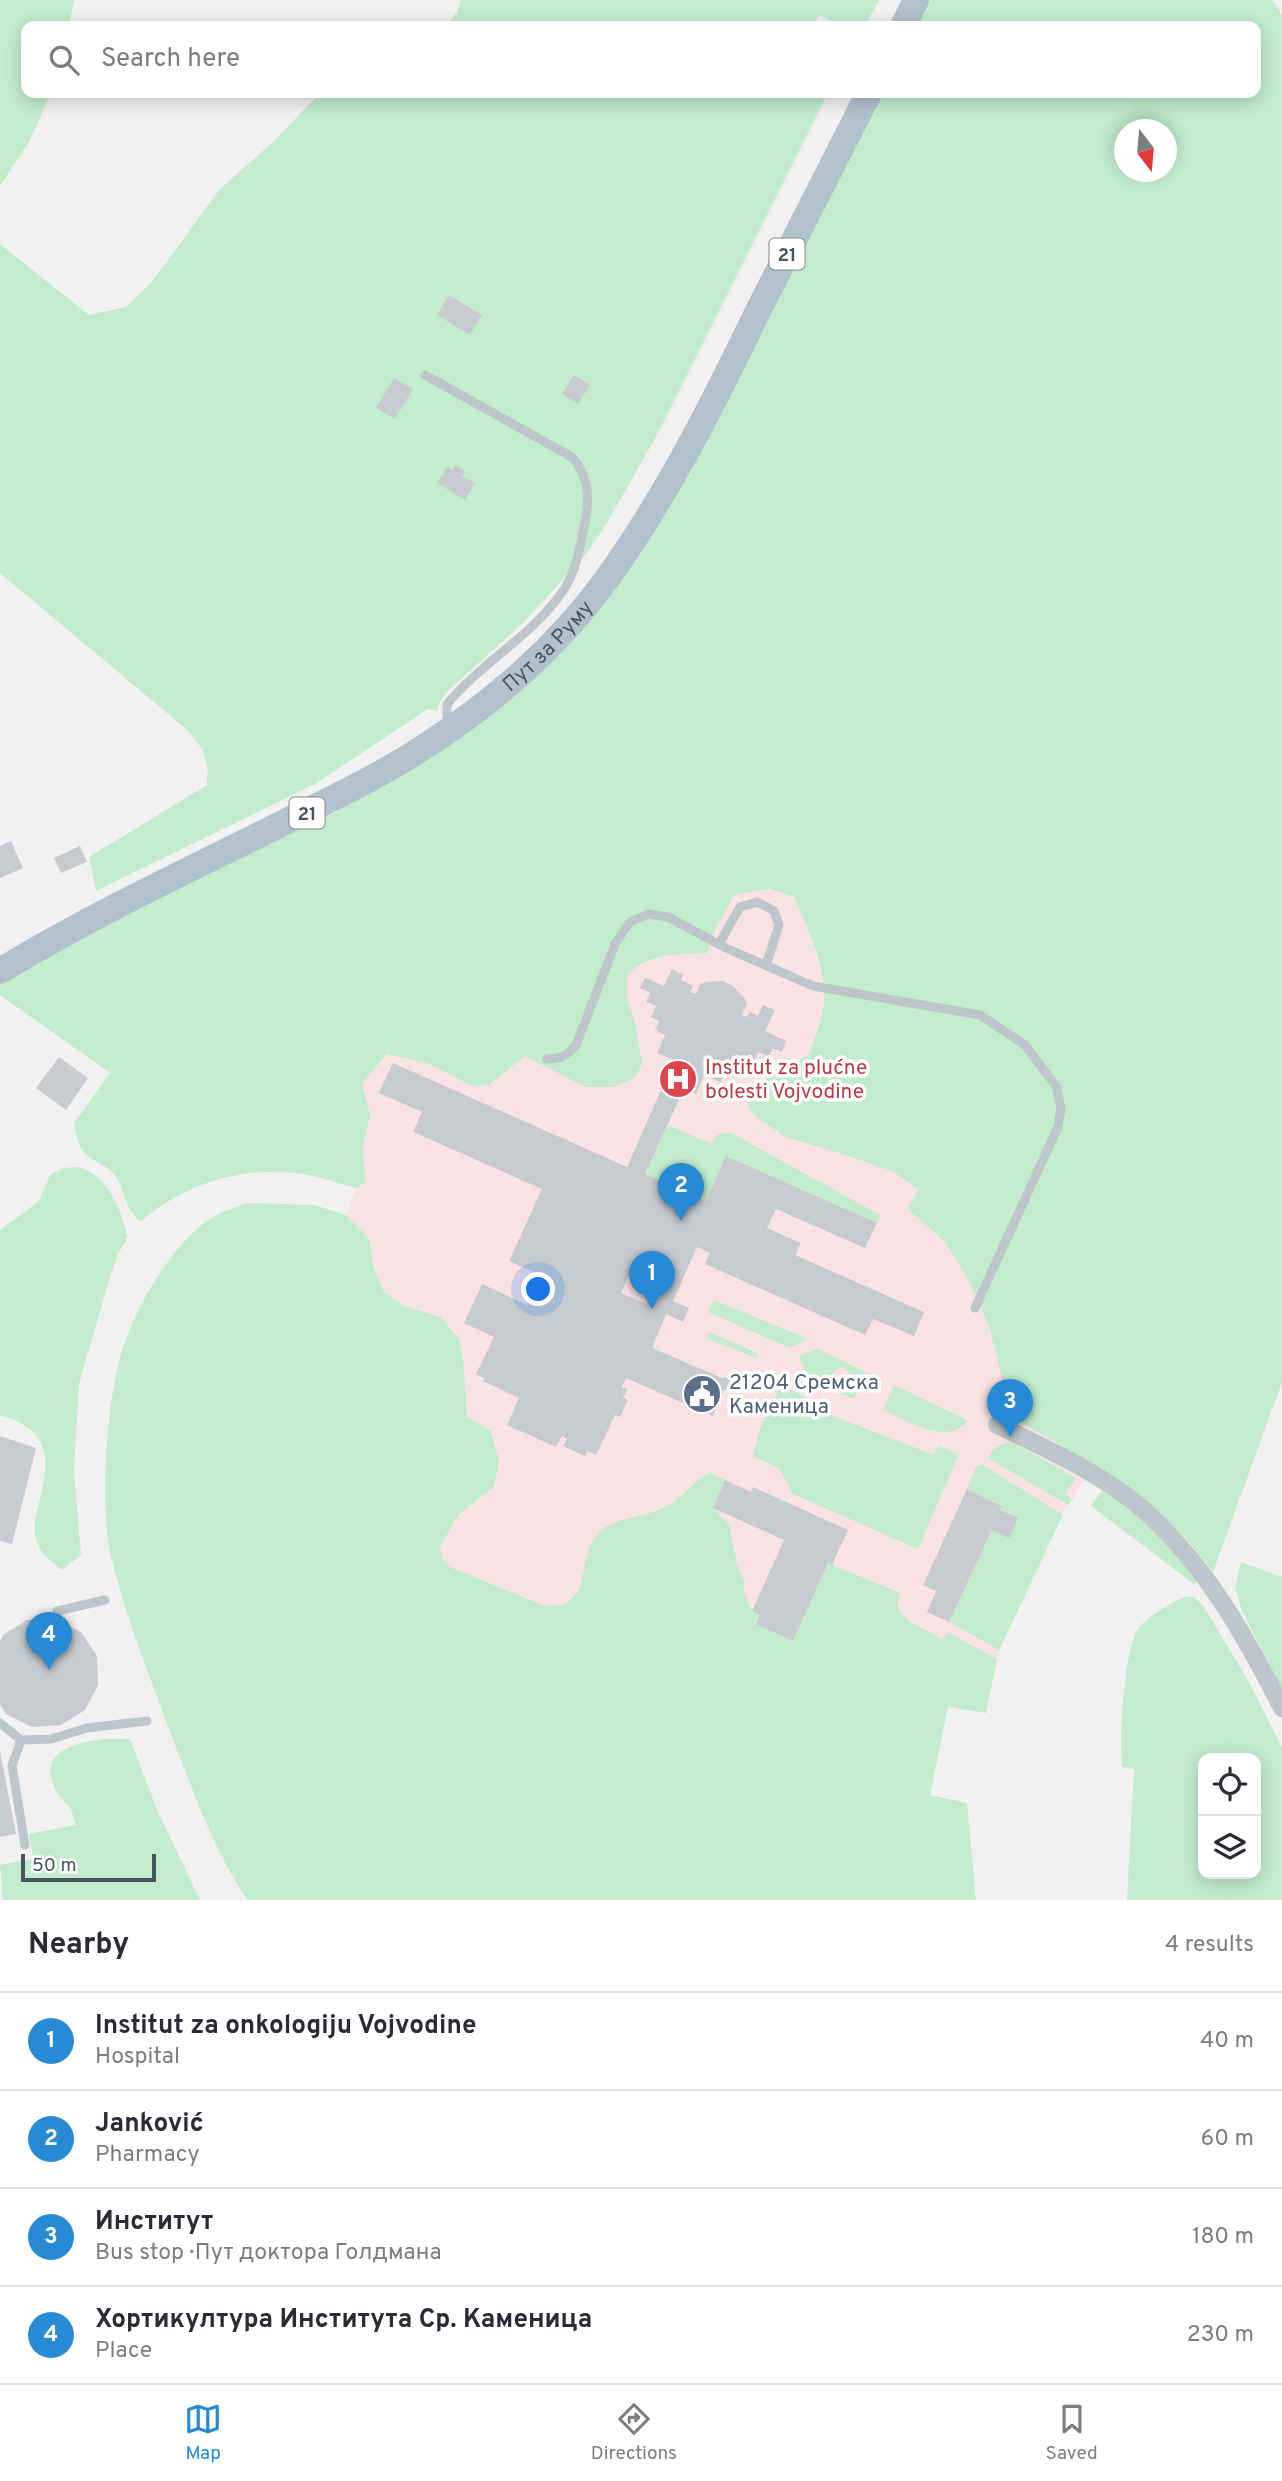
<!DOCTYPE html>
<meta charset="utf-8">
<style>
:root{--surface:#fff;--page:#f2f2f3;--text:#2b2b33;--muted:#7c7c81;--line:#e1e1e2;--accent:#278ad4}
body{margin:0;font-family:Overpass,sans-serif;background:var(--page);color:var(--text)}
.controls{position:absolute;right:21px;bottom:21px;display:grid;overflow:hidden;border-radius:14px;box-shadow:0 4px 18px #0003}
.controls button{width:63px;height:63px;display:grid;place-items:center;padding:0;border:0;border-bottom:2px solid var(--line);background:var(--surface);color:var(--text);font:35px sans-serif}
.compass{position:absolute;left:1114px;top:119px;width:63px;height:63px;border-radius:50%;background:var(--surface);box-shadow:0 4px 18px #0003;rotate:164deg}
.scale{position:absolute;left:21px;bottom:18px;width:135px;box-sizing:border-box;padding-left:7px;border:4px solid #49555c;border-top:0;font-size:19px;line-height:24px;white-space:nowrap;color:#49555c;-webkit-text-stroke:5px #fff;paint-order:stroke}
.you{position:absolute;left:539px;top:1290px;width:24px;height:24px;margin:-18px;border:5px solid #fff;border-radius:50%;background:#1a73e8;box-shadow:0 0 0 10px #1a73e833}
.badge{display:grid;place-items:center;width:46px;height:46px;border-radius:50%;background:var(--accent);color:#fff;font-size:23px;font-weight:700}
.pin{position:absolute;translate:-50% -58px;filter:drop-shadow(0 2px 4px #0008)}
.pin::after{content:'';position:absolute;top:37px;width:24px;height:21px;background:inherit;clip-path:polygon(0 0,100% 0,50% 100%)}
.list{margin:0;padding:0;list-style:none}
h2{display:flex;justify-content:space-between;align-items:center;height:91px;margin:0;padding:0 28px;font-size:30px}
h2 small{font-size:23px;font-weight:400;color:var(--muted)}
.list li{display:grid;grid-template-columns:46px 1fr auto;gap:21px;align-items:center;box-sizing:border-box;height:98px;padding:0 28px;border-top:2px solid var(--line)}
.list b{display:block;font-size:26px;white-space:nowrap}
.list p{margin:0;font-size:23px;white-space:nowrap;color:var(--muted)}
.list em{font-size:23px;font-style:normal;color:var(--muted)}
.icon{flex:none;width:38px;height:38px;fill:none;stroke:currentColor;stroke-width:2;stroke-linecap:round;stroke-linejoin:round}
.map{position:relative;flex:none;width:1282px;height:1900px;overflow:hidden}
.search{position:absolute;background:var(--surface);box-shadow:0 4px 18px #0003;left:21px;right:21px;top:21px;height:77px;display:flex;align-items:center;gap:18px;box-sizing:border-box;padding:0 24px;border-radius:14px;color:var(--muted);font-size:26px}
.sheet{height:483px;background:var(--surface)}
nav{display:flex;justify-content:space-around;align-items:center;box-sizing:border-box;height:98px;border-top:2px solid var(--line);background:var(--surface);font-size:19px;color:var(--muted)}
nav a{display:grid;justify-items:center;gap:4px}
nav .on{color:var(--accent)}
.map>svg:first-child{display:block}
.medical{fill:#f9e2e4}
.green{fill:#c2eccc;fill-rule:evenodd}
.building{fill:#c7cbcf;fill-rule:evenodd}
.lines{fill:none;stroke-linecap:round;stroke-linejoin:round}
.lane{stroke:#bcc6cb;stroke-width:9}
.street{stroke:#bcc6cb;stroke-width:18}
.primary{stroke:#b2c2cc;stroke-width:26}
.labels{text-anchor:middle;stroke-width:7;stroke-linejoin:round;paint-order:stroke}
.shield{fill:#fff;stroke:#80888d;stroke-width:2}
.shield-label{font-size:19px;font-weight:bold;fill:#49555c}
.street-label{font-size:21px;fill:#49555c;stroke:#fff}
.health-label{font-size:21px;fill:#be3a42;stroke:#fff;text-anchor:start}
.service-label{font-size:21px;fill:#4e5e75;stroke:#fff;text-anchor:start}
</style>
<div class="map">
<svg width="1282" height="1900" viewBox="0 0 1282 1900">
<rect width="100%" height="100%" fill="#f2f0f0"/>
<path class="medical" d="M 770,889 L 794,897 L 814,946 L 824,979 L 823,1012 L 808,1055 L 743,1092 L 833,1151 L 892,1171 L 918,1189 L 908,1209 L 946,1243 L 972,1285 L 990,1329 L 1009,1406 L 1018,1421 L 1093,1464 L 1073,1499 L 1067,1505 L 999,1650 L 986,1713 L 948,1706 L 545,1606 L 450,1567 L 443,1561 L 440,1547 L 458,1515 L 495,1487 L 499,1462 L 491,1431 L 467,1417 L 463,1358 L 459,1339 L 441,1317 L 404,1306 L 384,1292 L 374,1268 L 369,1238 L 346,1215 L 356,1188 L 367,1182 L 362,1151 L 370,1115 L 362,1083 L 387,1054 L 430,1064 L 460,1080 L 489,1085 L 525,1056 L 585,1087 L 642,1063 L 636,1027 L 627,997 L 627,976 L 636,964 L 674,954 L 707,953 L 716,929 L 733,895 Z"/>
<path class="green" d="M 0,0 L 74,0 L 69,26 L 26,26 L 26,93 L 51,93 L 30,140 L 0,186 Z
M 461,0 L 879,0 L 865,26 L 842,26 L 819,15 L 813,26 L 447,26 L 457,12 Z
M 927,0 L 1273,0 L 1282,15 L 1282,1382 L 1213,1572 L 1185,1537 L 1102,1469 L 1018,1421 L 1009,1406 L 990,1329 L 971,1285 L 946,1243 L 908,1209 L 918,1189 L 892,1171 L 833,1151 L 785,1137 L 752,1113 L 743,1092 L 808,1055 C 813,1042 819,1028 822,1014 C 831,974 809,933 794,897 L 770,889 L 734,895 L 716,929 L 707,953 C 679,954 645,953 627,976 L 627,997 L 636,1027 L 642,1063 L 636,1077 L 614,1087 L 585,1087 L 525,1056 L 489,1085 L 472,1086 L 430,1064 L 387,1054 L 362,1083 L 370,1115 L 362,1151 L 367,1182 L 356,1188 C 338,1183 320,1177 303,1174 C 245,1165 185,1183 141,1221 C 127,1213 126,1196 119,1182 C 110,1163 91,1163 82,1150 C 77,1142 75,1132 74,1123 L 110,1073 L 0,995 L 0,982 L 29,966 L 229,862 L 332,814 L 400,777 L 559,652 L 880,93 L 1256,93 L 1256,26 L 914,26 ZM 1124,130 L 1166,130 L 1166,172 L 1124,172 Z
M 320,93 L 828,93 L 658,433 L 607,523 L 586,554 L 523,623 L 448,691 L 439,704 L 438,711 L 428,709 L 315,784 L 96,891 L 89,857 L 207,785 C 209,757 204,749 186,729 L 0,573 L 0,244 L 89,315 L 126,307 L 152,282 L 220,189 L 274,141 Z
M 668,1125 L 711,1144 L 718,1134 L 731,1133 L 880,1215 L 877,1223 L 726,1156 L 706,1201 L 645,1174 Z
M 78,1167 C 109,1176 120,1208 128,1237 L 118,1254 L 111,1273 L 79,1384 L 74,1470 L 81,1555 L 62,1570 C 52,1562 41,1555 37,1542 C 32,1527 36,1514 40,1499 C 51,1454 48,1429 0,1415 L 0,1230 L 38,1202 L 51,1174 L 64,1168 Z
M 247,1203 L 314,1205 L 346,1215 L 369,1238 L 374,1268 L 384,1292 L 404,1306 L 441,1317 L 459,1339 L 463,1358 L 467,1417 L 491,1431 L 499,1462 L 494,1487 L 458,1515 L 440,1547 L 443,1560 L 450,1567 L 545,1606 L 564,1605 C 569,1601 576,1596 579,1590 C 585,1573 584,1553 595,1538 C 609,1516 642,1519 663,1508 C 682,1499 693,1482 710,1472 L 725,1480 L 713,1508 L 729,1525 L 737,1564 L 744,1581 L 744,1593 L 752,1611 L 760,1615 L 756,1624 L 793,1640 L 828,1563 L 900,1593 L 897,1606 C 910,1628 922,1625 941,1639 L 949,1633 L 997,1659 L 986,1713 L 948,1707 L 930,1795 L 967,1803 L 976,1900 L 248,1900 C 216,1856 194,1793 174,1742 C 152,1682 128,1623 112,1561 C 99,1508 106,1420 118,1366 C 128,1319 166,1253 204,1223 C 217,1213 233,1208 247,1203 Z
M 714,1300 L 808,1339 L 790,1348 L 708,1312 Z
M 709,1332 L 757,1353 L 758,1359 L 706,1338 Z
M 817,1349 L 866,1372 L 854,1399 L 838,1392 L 841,1386 L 847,1384 L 851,1379 L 850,1373 L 844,1367 L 838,1368 L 833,1373 L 833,1381 L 837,1385 L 835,1391 L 808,1380 L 799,1356 Z
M 781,1385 L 804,1396 L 807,1406 L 934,1455 L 938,1446 L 959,1454 L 918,1549 L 793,1494 L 779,1468 L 753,1456 L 760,1429 Z
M 894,1385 L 967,1420 L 967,1422 C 944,1446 907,1420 883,1410 Z
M 1004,1443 L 1014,1443 L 1076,1478 L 1065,1494 L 1073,1499 L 1068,1505 L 988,1458 L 993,1450 Z
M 983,1465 L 1063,1515 L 999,1650 L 949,1622 L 992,1530 L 1017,1518 L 1000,1510 L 1002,1505 L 967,1489 L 976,1467 Z
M 1103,1489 C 1140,1515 1169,1545 1199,1579 L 1194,1584 L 1091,1506 Z
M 1241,1562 L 1282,1577 L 1282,1689 L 1242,1611 L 1235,1588 Z
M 1186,1596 L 1195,1598 L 1204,1607 L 1250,1684 L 1282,1747 L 1282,1900 L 1127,1900 L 1134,1769 L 1122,1767 C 1119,1742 1124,1644 1140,1626 C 1153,1613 1170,1604 1186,1596 ZM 1203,1758 L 1256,1758 L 1256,1874 L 1203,1874 Z
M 103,1739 L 130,1739 L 157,1810 L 200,1900 L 3,1900 L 0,1865 L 33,1859 L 29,1834 L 76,1825 C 74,1821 73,1814 71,1809 C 67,1803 60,1799 57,1792 C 35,1752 72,1744 103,1739 Z"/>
<path class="building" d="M 449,295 L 482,315 L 470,335 L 437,315 Z
M 574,375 L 590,385 L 578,404 L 562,394 Z
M 394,378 L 413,389 L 395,419 L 376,408 Z
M 455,465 L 465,471 L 462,476 L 475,483 L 465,500 L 437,483 L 447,467 L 452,470 Z
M 11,841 L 23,868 L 0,878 L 0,846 Z
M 80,846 L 87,862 L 61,873 L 54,858 Z
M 672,969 L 683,975 L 681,980 L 693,986 L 690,992 L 696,994 L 700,984 L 706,982 L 723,981 L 733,986 L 745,999 L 747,1004 L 742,1015 L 747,1017 L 750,1012 L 758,1016 L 763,1005 L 775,1010 L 765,1031 L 786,1041 L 782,1052 L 773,1048 L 769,1057 L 758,1052 L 754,1063 L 743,1058 L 739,1068 L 729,1063 L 721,1082 L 704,1075 L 696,1094 L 684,1089 L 645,1174 L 706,1201 L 726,1156 L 877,1223 L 865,1248 L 776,1209 L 767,1228 L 801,1243 L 795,1255 L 924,1312 L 914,1336 L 873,1319 L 865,1335 L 705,1264 L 710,1253 L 697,1247 L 673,1301 L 689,1308 L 683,1322 L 666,1314 L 652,1348 L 722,1378 L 754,1372 L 756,1383 L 724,1390 L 713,1416 L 626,1378 L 622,1387 L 627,1389 L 623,1398 L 628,1400 L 620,1417 L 615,1415 L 596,1455 L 587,1451 L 585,1456 L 563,1446 L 567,1439 L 562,1436 L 556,1447 L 507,1425 L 519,1398 L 483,1381 L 484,1378 L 476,1374 L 494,1337 L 464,1323 L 482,1284 L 527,1305 L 540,1275 L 509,1261 L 542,1189 L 413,1132 L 422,1112 L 379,1093 L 393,1063 L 627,1167 L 674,1060 L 657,1053 L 665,1035 L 655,1030 L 659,1021 L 651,1017 L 656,1006 L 646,1002 L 650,993 L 640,988 L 645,978 L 664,986 ZM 632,1269 L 657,1279 L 646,1304 L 621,1293 Z
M 59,1057 L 88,1078 L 66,1110 L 36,1088 Z
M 0,1436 L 36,1448 L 12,1544 L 0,1541 Z
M 725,1480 L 751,1492 L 753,1487 L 848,1530 L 832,1565 L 828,1563 L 793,1641 L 756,1624 L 760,1615 L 752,1611 L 784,1540 L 713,1508 Z
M 967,1489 L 1002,1506 L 1000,1510 L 1018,1518 L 1009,1538 L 992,1530 L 949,1622 L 927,1612 L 936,1591 L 923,1585 Z
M 56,1619 L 81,1632 L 97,1656 L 98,1685 L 85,1710 L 61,1725 L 32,1727 L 6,1714 L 0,1704 L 0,1641 L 3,1635 L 27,1620 Z
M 0,1751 L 16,1834 L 0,1837 Z"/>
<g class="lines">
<path class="lane" d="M 425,375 L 572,457 C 590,479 590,500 584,527 C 580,547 576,570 565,588 C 534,635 482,662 447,704 L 447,726
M 719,944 L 740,907 L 757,902 L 774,911 L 779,925 L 766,965
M 547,1059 C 561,1059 567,1056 576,1045 L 616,942 L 630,922 L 648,914 L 668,917 L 726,948 L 813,986 L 980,1015 L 1025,1045 L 1056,1086 L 1061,1108 L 1058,1127 L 975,1308
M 57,1611 L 105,1600
M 0,1723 L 21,1740
M 25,1845 L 12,1766 L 21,1740 L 51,1739 L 87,1728 L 147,1721"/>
<path class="street" d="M 997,1425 C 1047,1449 1103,1474 1145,1511 C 1206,1566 1245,1635 1282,1708"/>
<g class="primary">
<path d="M 903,26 L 916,0"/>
<path id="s1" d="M 0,971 C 82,921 170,879 257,836 C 314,807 373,781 427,745 C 494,702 559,645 606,580 C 667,496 713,404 758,311 C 795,238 832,165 869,93"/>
</g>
</g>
<defs>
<symbol id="hospital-disc" viewBox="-11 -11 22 22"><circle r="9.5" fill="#e0444e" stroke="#fff"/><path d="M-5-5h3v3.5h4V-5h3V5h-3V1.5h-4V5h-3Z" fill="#fff"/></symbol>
<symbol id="civic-disc" viewBox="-11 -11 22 22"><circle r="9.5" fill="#5c6f8a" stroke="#fff"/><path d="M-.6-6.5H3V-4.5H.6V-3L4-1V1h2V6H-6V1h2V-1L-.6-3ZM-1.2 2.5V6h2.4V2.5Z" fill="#fff"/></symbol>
</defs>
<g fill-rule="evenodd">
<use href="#hospital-disc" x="656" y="1057" width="44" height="44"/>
<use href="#civic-disc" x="680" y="1372" width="44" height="44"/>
</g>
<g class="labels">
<g class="shield">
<rect x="769.5" y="238.5" width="35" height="31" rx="5"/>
<rect x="289.5" y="797.5" width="35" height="31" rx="5"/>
</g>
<g class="shield-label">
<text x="787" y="261">21</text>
<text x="307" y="820">21</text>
</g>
<g class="street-label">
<text dy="7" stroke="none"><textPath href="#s1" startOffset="640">Пут за Руму</textPath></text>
</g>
<g class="health-label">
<text x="705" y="1074">Institut za plućne<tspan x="705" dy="24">bolesti Vojvodine</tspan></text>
</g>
<g class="service-label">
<text x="729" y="1389">21204 Сремска<tspan x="729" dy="24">Каменица</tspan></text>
</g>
</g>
</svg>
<div class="controls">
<button><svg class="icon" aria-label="locate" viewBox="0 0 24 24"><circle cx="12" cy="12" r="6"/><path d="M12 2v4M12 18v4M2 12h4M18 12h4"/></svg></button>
<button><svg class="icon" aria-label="layers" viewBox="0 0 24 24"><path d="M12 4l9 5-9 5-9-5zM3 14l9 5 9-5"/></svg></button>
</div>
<svg class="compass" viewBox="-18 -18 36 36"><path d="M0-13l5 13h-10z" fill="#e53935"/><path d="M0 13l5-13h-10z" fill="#7c7c81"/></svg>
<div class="scale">50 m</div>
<div class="you"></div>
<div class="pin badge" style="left:652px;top:1309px">1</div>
<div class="pin badge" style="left:681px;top:1221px">2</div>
<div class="pin badge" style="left:1010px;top:1437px">3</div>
<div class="pin badge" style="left:49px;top:1670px">4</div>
<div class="search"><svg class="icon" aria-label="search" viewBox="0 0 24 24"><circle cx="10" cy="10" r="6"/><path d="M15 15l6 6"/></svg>Search here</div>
</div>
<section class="sheet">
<h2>Nearby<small>4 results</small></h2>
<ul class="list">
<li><span class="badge">1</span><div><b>Institut za onkologiju Vojvodine</b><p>Hospital</p></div><em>40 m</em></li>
<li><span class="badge">2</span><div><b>Janković</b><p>Pharmacy</p></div><em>60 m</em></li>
<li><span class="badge">3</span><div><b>Институт</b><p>Bus stop · Пут доктора Голдмана</p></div><em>180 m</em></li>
<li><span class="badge">4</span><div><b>Хортикултура Института Ср. Каменица</b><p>Place</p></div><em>230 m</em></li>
</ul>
</section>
<nav>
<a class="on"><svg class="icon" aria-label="map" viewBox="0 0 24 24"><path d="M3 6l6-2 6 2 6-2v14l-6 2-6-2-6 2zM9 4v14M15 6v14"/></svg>Map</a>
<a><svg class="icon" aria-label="directions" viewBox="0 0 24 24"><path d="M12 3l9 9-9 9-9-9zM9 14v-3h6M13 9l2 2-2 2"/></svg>Directions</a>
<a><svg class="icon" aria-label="saved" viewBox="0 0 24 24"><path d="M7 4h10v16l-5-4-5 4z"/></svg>Saved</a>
</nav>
